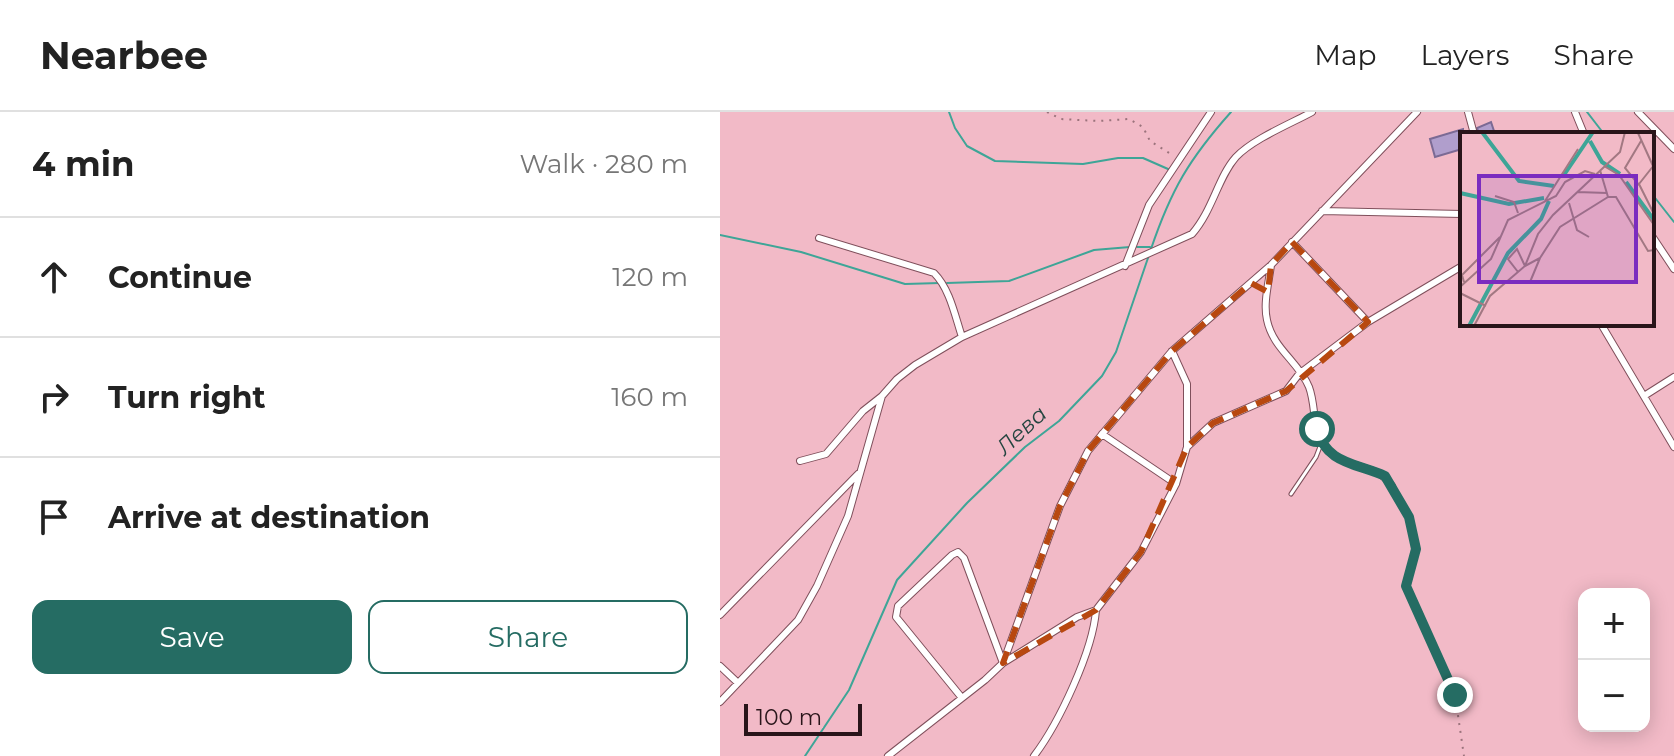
<!DOCTYPE html>
<meta charset="utf-8">
<style>
:root{--surface:#fff;--page:#f2f2f2;--text:#222;--muted:#767676;--line:#e0e0e0;--accent:#256c63}
body{margin:0;font-family:Montserrat,sans-serif;background:var(--page);color:var(--text)}
.controls{position:absolute;right:24px;bottom:24px;display:grid;overflow:hidden;border-radius:16px;box-shadow:0 4px 20px #0003}
.controls button{width:72px;height:72px;display:grid;place-items:center;padding:0;border:0;border-bottom:2px solid var(--line);background:var(--surface);color:var(--text);font:40px sans-serif}
.scale{position:absolute;left:24px;bottom:20px;width:118px;box-sizing:border-box;padding-left:8px;border:4px solid #29151a;border-top:0;font-size:22px;line-height:28px;white-space:nowrap;color:#29151a;-webkit-text-stroke:6px #f2bac7;paint-order:stroke}
.stop{position:absolute;width:24px;height:24px;margin:-18px;border:6px solid #256c63;border-radius:50%;background:#fff}
.stop.end{background:#256c63;border-color:#fff;box-shadow:0 2px 8px #0008}
.list{margin:0;padding:0;list-style:none}
h2{display:flex;justify-content:space-between;align-items:center;height:104px;margin:0;padding:0 32px;font-size:34px}
h2 small{font-size:26px;font-weight:400;color:var(--muted)}
.list li{display:grid;grid-template-columns:52px 1fr auto;gap:24px;align-items:center;box-sizing:border-box;height:120px;padding:0 32px;border-top:2px solid var(--line)}
.list b{display:block;font-size:30px;white-space:nowrap}
.list em{font-size:26px;font-style:normal;color:var(--muted)}
.actions{display:flex;gap:16px;padding:24px 32px}
.actions a{flex:1;padding:18px 0;border:2px solid var(--accent);border-radius:16px;text-align:center;font-size:28px;color:var(--accent)}
.actions .main{background:var(--accent);color:#fff}
.icon{flex:none;width:44px;height:44px;fill:none;stroke:currentColor;stroke-width:2;stroke-linecap:round;stroke-linejoin:round}
.map{position:relative;flex:none;width:954px;height:644px;overflow:hidden}
header{display:flex;align-items:center;gap:48px;box-sizing:border-box;height:112px;padding:0 40px;background:var(--surface);border-bottom:2px solid var(--line)}
header strong{font-size:38px}
nav{display:flex;gap:44px;margin-inline-start:auto;font-size:28px}
main{display:flex}
aside{flex:1;background:var(--surface)}
.map>svg:first-child{display:block}
.lines{fill:none;stroke-linecap:round;stroke-linejoin:round}
.stream{stroke:#3ea597;stroke-width:2}
.building{fill:#b09ecc;stroke:#7b6a94;stroke-width:2}
.lane-casing{stroke:#7f4f5b;stroke-width:5}
.street-casing{stroke:#7f4f5b;stroke-width:8}
.path{stroke:#9b737c;stroke-width:2;stroke-dasharray:2 6;stroke-linecap:butt}
.lane{stroke:#fff;stroke-width:3}
.street{stroke:#fff;stroke-width:6}
.route{stroke:#256c63;stroke-width:10}
.marked{fill:none;stroke:#b84810;stroke-width:6;stroke-dasharray:16 10;stroke-linejoin:round}
.labels{text-anchor:middle;stroke-width:6;stroke-linejoin:round;paint-order:stroke}
.water-label{font-size:22px;font-style:italic;fill:#254540;stroke:#f2bac7}
.inset-river{fill:none;stroke:#3ea597;stroke-width:4}
.inset-road{fill:none;stroke:#a27882;stroke-width:2}
.view{fill:#7b2cbf;fill-opacity:0.15;stroke:#7b2cbf;stroke-width:4}
.inset-edge{fill:none;stroke:#29151a;stroke-width:4}
</style>
<header>
<strong>Nearbee</strong>
<nav><a>Map</a><a>Layers</a><a>Share</a></nav>
</header>
<main>
<aside>
<h2>4 min<small>Walk · 280 m</small></h2>
<ul class="list">
<li><svg class="icon" aria-label="ahead" viewBox="0 0 24 24"><path d="M12 20V5M6 11l6-6 6 6"/></svg><div><b>Continue</b></div><em>120 m</em></li>
<li><svg class="icon" aria-label="right" viewBox="0 0 24 24"><path d="M7 20v-9h11M14 6l5 5-5 5"/></svg><div><b>Turn right</b></div><em>160 m</em></li>
<li><svg class="icon" aria-label="arrive" viewBox="0 0 24 24"><path d="M6 21V4h12l-3 4 3 4H6"/></svg><div><b>Arrive at destination</b></div></li>
</ul>
<div class="actions"><a class="main">Save</a><a>Share</a></div>
</aside>
<div class="map">
<svg width="954" height="644" viewBox="0 0 954 644">
<rect width="100%" height="100%" fill="#f2bac7"/>
<g class="lines">
<path class="stream" d="M 229,0 L 235,16 L 247,34 L 275,49 L 363,52 L 398,46 L 423,46 L 448,57
M 867,0 L 884,22
M 932,82 L 954,110
M 0,123 L 81,140 L 185,172 L 220,171
M 417,135 L 430,135
M 431,137 C 451,78 469,47 511,0
M 227,171 L 289,169 L 374,138 L 410,135
M 85,644 L 129,578 L 177,468 L 247,391 L 305,335 L 339,309 L 382,264 L 396,240 L 429,143"/>
</g>
<path class="building" d="M 771,10 L 775,22 L 759,22 L 757,16 Z
M 743,17 L 742,37 L 715,45 L 710,27 Z"/>
<g class="lines">
<defs>
<path id="lane" d="M 571,382 L 596,345 L 601,332"/>
<path id="street" d="M 748,0 L 754,22
M 855,0 L 864,22
M 918,0 L 954,37
M 602,99 L 742,102
M 932,124 L 954,157
M 99,126 L 214,161 C 230,177 235,204 242,225
M 572,130 L 648,210
M 551,153 C 549,170 543,191 547,208 C 553,237 579,250 589,275 C 597,296 591,323 608,339 C 629,358 657,351 672,374
M 405,154 L 429,93 L 491,0
M 881,212 L 954,335
M 452,239 L 467,272 L 467,335
M 924,284 L 954,265
M 382,322 L 456,372
M 80,349 L 106,342 L 143,299 L 162,284
M 0,503 L 138,362
M 0,554 L 18,571
M 242,586 L 176,505 L 178,494 L 232,443 L 238,440 L 244,446 L 283,551 L 357,505 L 376,498 L 421,440 L 456,372 L 467,335 L 493,311 L 566,279 L 579,262 L 648,210 L 742,154
M 0,590 L 78,508 L 97,474 L 128,404 L 162,284 L 177,267 L 195,253 L 242,225 L 472,122 C 493,98 498,65 516,45 C 533,27 570,12 592,0
M 168,644 L 265,568 L 283,551 L 340,394 L 368,339 L 452,239 L 551,153 L 697,0
M 314,644 C 339,611 373,539 376,498"/>
</defs>
<use href="#lane" class="lane-casing"/>
<use href="#street" class="street-casing"/>
<path class="path" d="M 327,0 L 341,7 L 378,9 L 409,7 L 423,15 L 430,29 L 454,44
M 674,379 C 697,420 699,428 686,474 L 735,583 L 744,644"/>
<use href="#lane" class="lane"/>
<use href="#street" class="street"/>
</g>
<g class="lines">
<path class="route" d="M 597,317 C 606,352 636,351 665,364 L 689,405 L 696,437 L 686,474 L 735,583"/>
</g>
<path class="marked" d="M 572,130 L 648,210 L 566,279 L 493,311 L 467,335 L 421,440 L 376,498 L 283,551 L 340,394 L 368,339 L 452,239 L 531,171 L 548,180 L 551,153 Z"/>
<g class="labels">
<g class="water-label">
<text transform="translate(301 318) rotate(-43)" y="8">Лева</text>
</g>
</g>
<g transform="translate(740 20)">
<rect width="194" height="194" fill="#f2bac7"/>
<path class="inset-river" d="M 22,0 L 59,49 L 94,54M 130,9 L 142,30 L 160,42M 104,43 L 133,0M 166,50 L 194,88M 0,61 L 49,72 L 84,66M 9,194 L 48,121 L 81,87 L 89,69"/>
<path class="inset-road" d="M 178,1 L 193,34M 194,33 L 179,52 L 194,82M 144,34 L 159,43 L 194,93M 140,38 L 148,65 L 156,65 L 188,119 L 194,118M 179,53 L 165,36 L 181,9M 117,60 L 147,61M 35,64 L 54,70 L 58,81M 85,69 L 118,17M 109,71 L 117,98 L 129,105M 58,140 L 48,127 L 57,117 L 65,134 L 80,126 L 100,95 L 148,65M 4,150 L 2,143 L 40,105M 70,150 L 80,126M 0,155 L 31,127 L 48,88 L 96,64 L 105,50 L 125,39 L 135,42M 0,161 L 26,174M 14,194 L 30,164 L 65,134 L 78,102 L 93,83 L 160,20 L 165,0"/>
<path class="view" d="M 19,44 L 176,44 L 176,150 L 19,150 Z"/>
<rect width="194" height="194" class="inset-edge"/>
</g>
</svg>
<div class="controls">
<button>+</button>
<button>−</button>
</div>
<div class="scale">100 m</div>
<div class="stop" style="left:597px;top:317px"></div>
<div class="stop end" style="left:735px;top:583px"></div>
</div>
</main>
